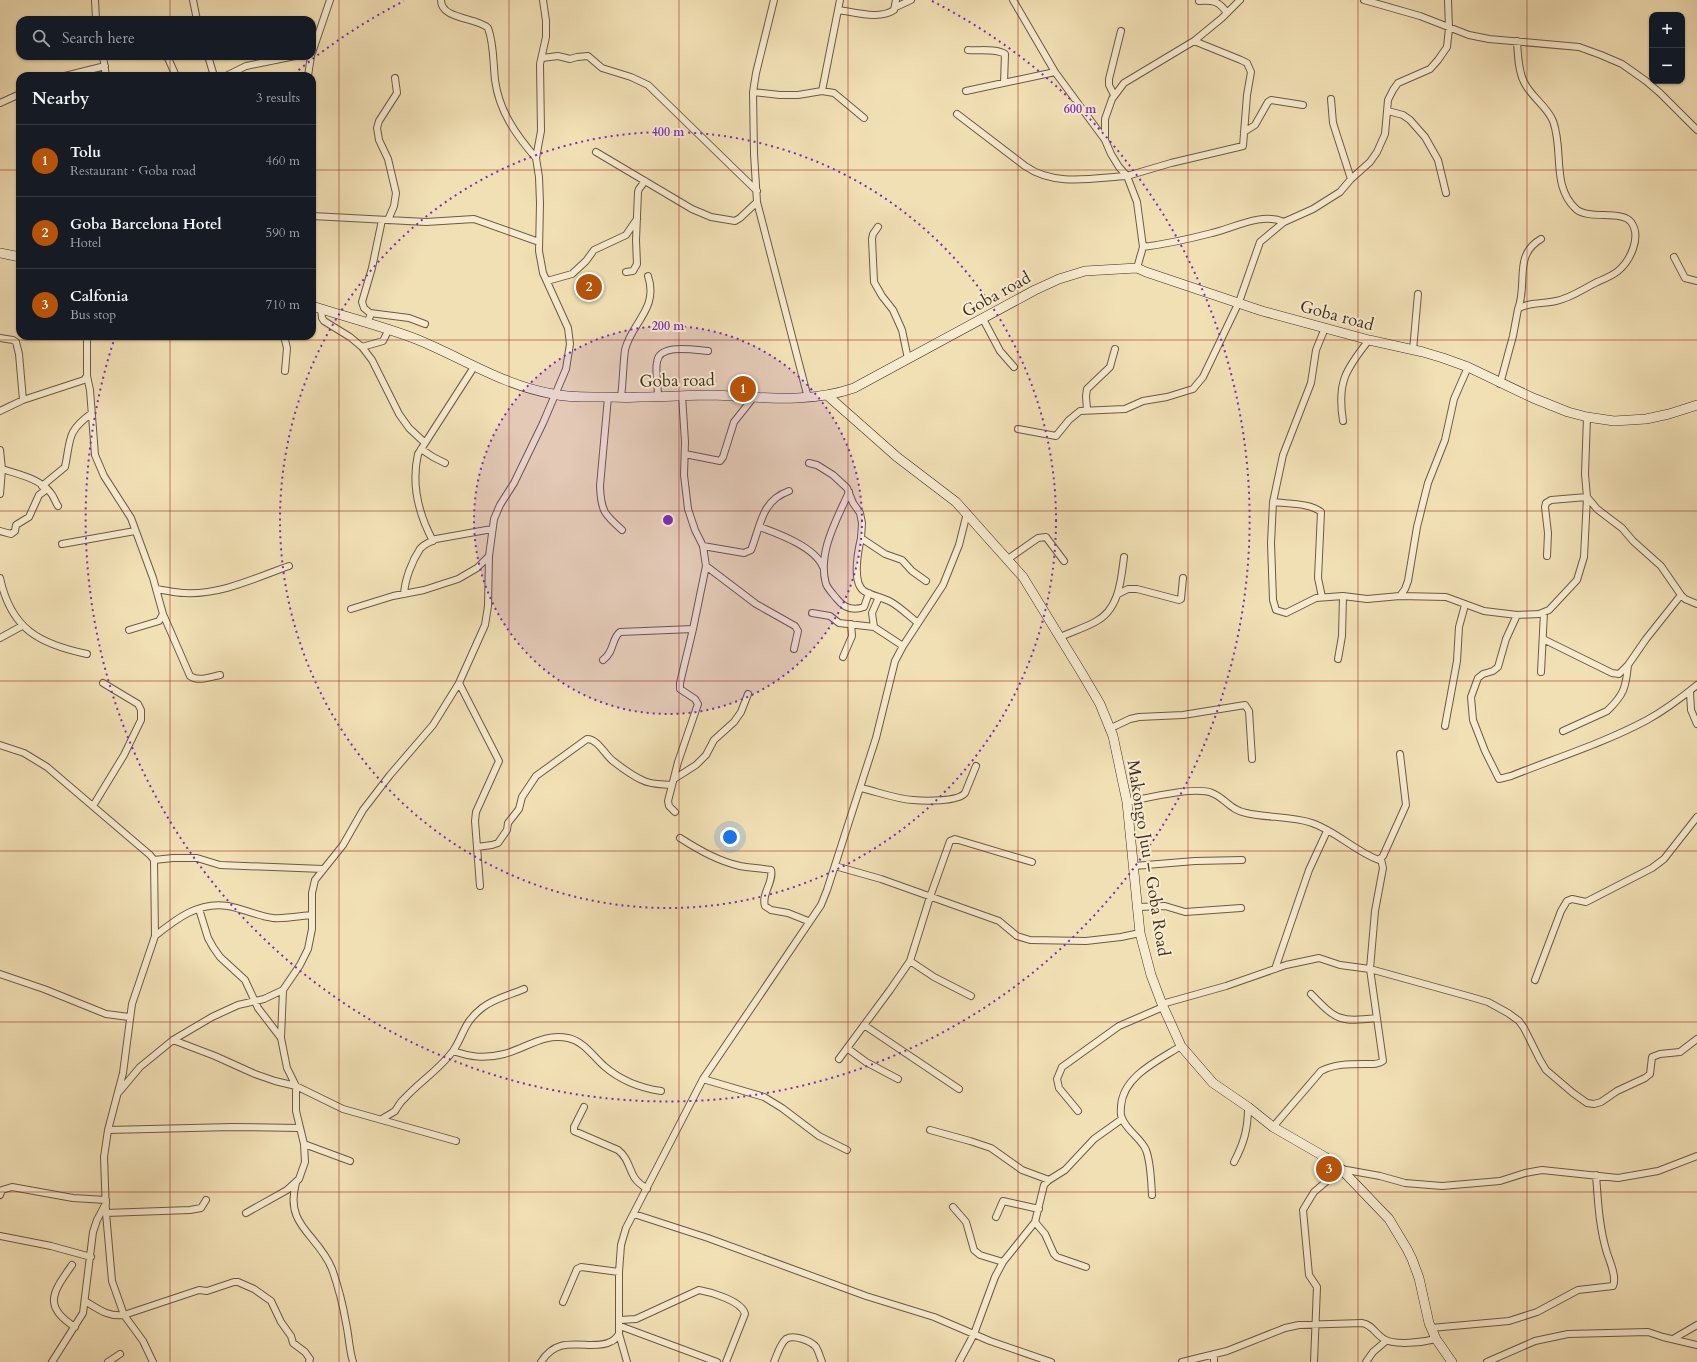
<!DOCTYPE html>
<meta charset="utf-8">
<style>
:root{--surface:#171b24;--page:#242831;--text:#f1f3f6;--muted:#9ea1a6;--line:#363941;--accent:#b45309}
body{margin:0;font-family:Cardo,serif;background:var(--page);color:var(--text)}
.controls{position:absolute;right:12px;top:12px;display:grid;overflow:hidden;border-radius:8px;box-shadow:0 1px 3px #0004}
.controls button{width:36px;height:36px;display:grid;place-items:center;padding:0;border:0;border-bottom:1px solid var(--line);background:var(--surface);color:var(--text);font:20px sans-serif}
.you{position:absolute;left:730px;top:837px;width:14px;height:14px;margin:-10px;border:3px solid #fff;border-radius:50%;background:#1a73e8;box-shadow:0 0 0 6px #1a73e833}
.badge{display:grid;place-items:center;width:26px;height:26px;border-radius:50%;background:var(--accent);color:#fff;font-size:13px;font-weight:700}
.pin{position:absolute;translate:-50% -50%;border:2px solid #fff;box-shadow:0 1px 4px #0006}
.list{margin:0;padding:0;list-style:none}
h2{display:flex;justify-content:space-between;align-items:center;height:52px;margin:0;padding:0 16px;font-size:17px}
h2 small{font-size:13px;font-weight:400;color:var(--muted)}
.list li{display:grid;grid-template-columns:26px 1fr auto;gap:12px;align-items:center;box-sizing:border-box;height:72px;padding:0 16px;border-top:1px solid var(--line)}
.list b{display:block;font-size:15px;white-space:nowrap}
.list p{margin:0;font-size:13px;white-space:nowrap;color:var(--muted)}
.list em{font-size:13px;font-style:normal;color:var(--muted)}
.icon{flex:none;width:22px;height:22px;fill:none;stroke:currentColor;stroke-width:2;stroke-linecap:round;stroke-linejoin:round}
.map{position:relative;flex:none;width:1697px;height:1362px;overflow:hidden}
.search{position:absolute;background:var(--surface);box-shadow:0 1px 3px #0004;left:16px;top:16px;width:300px;height:44px;display:flex;align-items:center;gap:10px;box-sizing:border-box;padding:0 14px;border-radius:12px;color:var(--muted);font-size:15px}
.panel{position:absolute;background:var(--surface);box-shadow:0 1px 3px #0004;left:16px;top:72px;width:300px;height:268px;border-radius:12px}
.map>svg:first-child{display:block}
.lines{fill:none;stroke-linecap:round;stroke-linejoin:round}
.street-casing{stroke:#6a5a47;stroke-width:8}
.secondary-casing{stroke:#3d2d22;stroke-width:10}
.street{stroke:#f7ebcf;stroke-width:6}
.secondary{stroke:#f7ebcf;stroke-width:9}
.grid{fill:none;stroke:#8f2418;stroke-width:1;stroke-opacity:0.55}
.ring{fill:none;stroke:#7b2cbf;stroke-width:2;stroke-dasharray:2 4}
.labels{text-anchor:middle;stroke-width:4;stroke-linejoin:round;paint-order:stroke}
.street-label{font-size:17px;fill:#3d2d22;stroke:#f7ebcf}
.centre{fill:#7b2cbf;stroke:#f7ebcf;stroke-width:2}
.ring-label{font-size:12px;text-anchor:middle;font-weight:bold;fill:#7b2cbf;stroke:#f7ebcf;stroke-width:4;stroke-linejoin:round;paint-order:stroke}
</style>
<div class="map">
<svg width="1697" height="1362" viewBox="0 0 1697 1362">
<rect width="100%" height="100%" fill="#f2e0b5"/>
<filter id="stains"><feTurbulence type="fractalNoise" baseFrequency=".005" numOctaves="4"/><feColorMatrix values="0 0 0 0 .2 0 0 0 0 .09 0 0 0 0 .02 0 0 0 .5 -.17"/></filter>
<radialGradient id="worn" r=".72"><stop offset=".6" stop-color="#630" stop-opacity="0"/><stop offset="1" stop-color="#630" stop-opacity=".3"/></radialGradient>
<g class="lines">
<defs>
<path id="street" d="M 95,0 L 96,20
M 193,0 L 197,20
M 441,0 C 441,20 477,17 488,28 C 494,44 493,62 495,80 C 499,111 516,135 536,158
M 774,0 L 756,73 L 753,92 L 754,154 L 757,202 L 808,398
M 1013,0 L 1055,72 L 1105,140
M 1364,0 L 1420,16 L 1469,35 L 1489,39 L 1579,47 L 1601,55 L 1622,64 L 1646,81 L 1660,93 L 1697,130
M 1199,1 C 1213,0 1219,1 1227,13
M 896,7 L 911,0
M 838,10 C 855,12 879,20 894,10 L 896,0
M 968,50 C 978,51 996,48 1005,54 L 1004,83
M 312,53 L 330,0
M 103,56 L 106,76
M 167,56 L 176,76
M 208,56 L 214,76
M 542,58 L 558,56 L 570,59 L 577,57 L 588,56 L 602,68 L 631,77 L 648,85 L 757,191
M 65,76 L 105,66
M 226,76 L 246,66 L 295,56
M 308,76 L 311,56
M 822,91 L 840,0
M 966,91 L 1055,72
M 753,92 L 780,95 L 798,95 L 822,91 L 834,93 L 864,118
M 1114,95 L 1109,85 L 1109,79 L 1121,31
M 1331,99 L 1333,123 L 1351,179
M 0,103 L 20,94
M 1388,111 L 1403,115 L 1410,120 L 1425,137 L 1438,160 L 1446,193
M 957,114 L 1025,166 C 1055,187 1093,178 1127,176
M 1244,132 L 1255,125 L 1268,102 L 1271,100 L 1303,105
M 596,152 L 692,209 L 711,217 L 735,221 L 740,218 L 757,202
M 1127,176 L 1171,163 L 1243,146 L 1247,95 L 1251,72 L 1247,63 L 1241,60 L 1194,41
M 312,216 L 426,222 L 474,219 L 539,242
M 388,220 L 394,206 L 396,193 L 388,159 L 379,140 L 377,128 L 379,121 L 397,93 L 395,78
M 878,227 L 873,234 L 872,239 L 874,282 L 882,296 L 893,310 L 902,330 L 908,359
M 1143,247 C 1166,244 1189,239 1212,233 C 1234,228 1261,212 1284,222
M 1674,257 L 1685,278 L 1697,281
M 1137,268 L 1143,247 L 1137,202 L 1127,176 L 1119,167 L 1111,154 L 1105,140 L 1105,119 L 1112,99 L 1124,83 L 1194,41 L 1222,18 L 1240,0
M 626,272 L 633,271 L 637,264 L 636,240 L 638,192 L 639,189 L 645,181
M 547,281 L 572,274 L 586,261 L 594,250 L 626,235 L 637,219
M 321,308 L 322,318 L 324,321 L 350,337 L 362,347 L 372,360 L 399,414 L 409,428 L 425,443
M 1518,309 C 1528,284 1513,255 1541,239
M 370,313 L 409,318 L 425,324
M 983,319 L 1000,351 L 1014,367
M 367,323 L 371,314 L 364,308 L 362,302 L 372,268 L 382,220
M 1325,328 L 1316,350 L 1311,383 L 1283,455 L 1273,502 L 1271,543 L 1273,600 L 1276,610 L 1286,613 L 1316,598 L 1343,596 L 1367,599 L 1400,596 L 1446,597 L 1484,611 L 1517,615 L 1539,614 L 1549,610 L 1577,580 L 1584,557 L 1587,497 L 1585,474 L 1587,417
M 284,336 L 287,348 L 285,371
M 0,338 L 13,340 L 16,342 L 19,354 L 23,400
M 362,347 L 383,341 L 389,329
M 1413,350 L 1418,294
M 87,376 L 90,390 L 95,455 L 104,476 L 131,518 L 153,578 L 163,614 L 159,621 L 129,630
M 1500,384 L 1513,336 L 1518,309 C 1527,302 1544,304 1556,301 C 1571,298 1583,289 1597,282 C 1604,279 1612,276 1618,271 C 1630,261 1642,237 1631,222 C 1622,210 1588,220 1576,209 C 1551,186 1564,150 1553,121 C 1547,106 1531,97 1524,82 C 1518,70 1518,54 1517,41
M 658,396 C 658,385 655,372 657,362 C 659,343 694,350 708,351
M 608,397 L 600,486 C 601,511 604,514 622,530
M 621,397 C 623,382 623,365 625,350 C 631,323 659,309 648,276
M 1087,410 L 1086,396 L 1087,389 L 1110,367 L 1115,349
M 0,411 L 23,400 L 84,380 L 87,376 L 87,336
M 1343,421 C 1337,383 1345,370 1369,340
M 1018,429 L 1056,436 L 1069,420 L 1080,411 L 1125,409 L 1143,401 L 1167,397 L 1193,389 L 1203,377 L 1239,302 L 1260,242 L 1284,222 L 1313,209 L 1340,192 L 1351,179 L 1370,162 L 1377,152 L 1385,134 L 1388,100 L 1393,90 L 1398,83 L 1430,69 L 1438,60 L 1447,47 L 1449,28 L 1448,0
M 421,449 L 433,457 L 445,463
M 0,450 L 2,469 L 0,494
M 685,454 L 720,461 L 723,457 L 734,422 L 753,398
M 809,463 L 817,465 L 833,475 L 847,488 L 853,503 L 860,513 L 862,523 L 861,538 L 885,554 L 902,560 L 912,571 L 926,581
M 2,469 C 18,474 40,479 50,492 C 54,496 55,502 58,506
M 42,486 L 65,467 C 71,439 66,432 92,413
M 849,492 C 837,519 817,553 826,584 C 828,589 833,594 837,599 C 844,608 853,611 864,607 L 869,593
M 1273,502 C 1288,504 1310,503 1321,512 L 1318,578 L 1322,597
M 760,527 C 779,534 815,547 823,567
M 0,531 L 11,534 L 15,531 L 16,525 L 29,517 L 39,495 L 47,489
M 861,538 C 858,551 852,583 864,591 C 872,596 882,597 891,602 C 900,607 909,616 918,623
M 433,541 C 418,513 411,485 418,454 L 474,367
M 62,544 L 135,531
M 703,546 L 738,552 L 744,553 L 751,550 C 761,525 761,501 789,491
M 1547,556 L 1548,533 L 1545,507 L 1546,503 L 1551,500 L 1587,497 L 1597,509 L 1622,528 L 1633,541 L 1661,566 L 1681,595 L 1685,599 L 1697,604
M 1008,559 L 1038,538 L 1046,537 L 1064,561
M 706,566 L 756,604 L 795,626 L 798,631 L 794,649
M 0,578 C 11,629 39,644 87,654
M 156,589 C 165,590 175,593 184,593 C 221,595 255,578 289,566
M 404,594 C 405,579 412,561 420,549 C 424,544 430,542 436,539 L 492,529
M 1118,594 L 1128,589 L 1137,589 L 1179,600 L 1181,599 L 1183,578
M 1400,596 L 1405,589 L 1408,581 L 1417,527 L 1428,483 L 1445,440 L 1454,399 L 1468,367
M 351,609 L 393,596 L 424,590 L 458,579 L 477,568 L 489,556
M 812,613 L 830,616 L 839,623 L 874,627 L 903,646
M 163,614 L 190,676 C 198,682 211,677 220,675
M 1517,615 L 1506,639 L 1498,667 L 1493,671 L 1483,674 L 1478,678 L 1471,697 L 1473,720 L 1485,751 L 1499,779 L 1511,776 C 1556,758 1604,743 1647,720 C 1665,710 1681,698 1697,685
M 874,627 L 872,613 L 879,597
M 1060,637 C 1071,632 1084,628 1095,622 C 1119,610 1121,581 1124,557
M 0,638 L 22,626
M 1543,639 L 1612,673 L 1619,674 L 1628,665 L 1646,639 L 1681,595
M 843,657 L 852,636 L 851,624
M 1338,659 L 1342,636 L 1343,596
M 603,660 C 615,651 611,639 620,632 L 693,629
M 1541,672 L 1544,612
M 459,683 L 499,761 L 476,812 L 475,821 L 480,886
M 1690,692 L 1691,710 L 1697,724
M 1445,726 L 1457,661 L 1459,627 L 1465,605
M 1109,729 L 1130,719 L 1139,717 L 1183,715 L 1245,705 L 1249,711 L 1252,759
M 1563,731 L 1607,711 C 1624,695 1626,687 1628,665
M 0,745 L 24,753 L 47,767 L 150,855 L 154,860 L 155,936 L 132,1004 L 123,1073 L 108,1130 L 104,1157 L 106,1213 L 112,1281 L 124,1315 L 143,1341 L 153,1362
M 674,779 L 696,765 L 706,755 L 714,740 L 734,722 L 741,712 L 748,694
M 861,788 C 878,792 896,799 913,800 C 924,801 958,802 965,793 L 976,766
M 1127,802 C 1147,798 1195,786 1212,793 C 1225,798 1230,810 1246,813 C 1267,818 1292,816 1312,823 C 1336,831 1356,852 1379,860 L 1383,856 L 1406,805 L 1400,754
M 93,806 L 124,755 L 141,720 L 141,710 L 138,704 L 103,683
M 675,812 L 669,806 L 668,801 L 678,762 L 698,704 L 695,699 L 680,689 L 680,683 L 693,629 L 706,566 L 703,546 L 695,530 L 688,509 L 684,475 L 685,442 L 682,395
M 680,838 C 699,850 718,861 740,866 C 750,868 761,868 771,870 C 774,882 761,894 765,906 L 771,910 L 788,913 L 808,921
M 477,847 L 492,845 L 498,843 L 507,830 L 508,823 L 519,809 L 522,797 L 536,776 L 587,739 C 598,739 605,755 613,761 C 622,768 631,775 642,780 C 651,785 662,784 672,785
M 154,860 L 173,858 L 197,858 L 220,865 L 323,869
M 835,866 L 881,879 L 999,921 L 1017,936 L 1030,940 L 1086,941 L 1121,937 L 1140,933
M 1134,866 L 1195,861 L 1242,860
M 1138,907 L 1165,906 L 1185,912 L 1241,908
M 199,909 L 208,938 L 213,947 L 220,957 L 245,980 L 258,1008 L 281,1038
M 155,936 C 176,919 199,901 228,906 C 244,909 258,916 273,918 C 285,919 300,916 312,915
M 910,961 L 934,977 L 971,996
M 1275,969 L 1309,870 L 1327,831
M 0,974 L 44,989 L 106,1014 L 129,1017
M 1535,980 L 1561,911 L 1567,901 L 1572,899 L 1586,902 L 1652,868 L 1664,859 L 1697,817
M 1311,994 C 1337,1021 1340,1022 1377,1018
M 1162,1004 L 1226,986 L 1286,965 L 1319,958 L 1340,965 L 1370,969 L 1471,997 L 1488,1002 L 1508,1013 L 1519,1021 L 1524,1028 L 1540,1060 L 1546,1070 L 1573,1093 L 1587,1103 L 1594,1104 L 1601,1102 L 1617,1091 L 1645,1078 L 1650,1074 L 1652,1057 L 1660,1054 L 1680,1052 L 1697,1039
M 864,1025 L 959,1089
M 173,1040 L 215,1056 L 255,1074 L 275,1081 L 296,1086 L 343,1109 L 456,1141
M 847,1048 L 866,1062 L 898,1079
M 453,1051 C 471,1057 484,1059 504,1054 C 527,1048 543,1033 568,1038 C 583,1041 593,1056 604,1066 C 619,1079 640,1088 661,1091
M 839,1059 L 890,990 L 910,961 L 930,897 L 950,841 L 955,839 L 1032,862
M 703,1079 L 764,1097 L 782,1108 L 819,1136 L 847,1150
M 119,1092 L 140,1067 L 173,1040 L 212,1017 L 238,1005 L 264,999 L 283,990 L 300,965 L 308,949 L 312,929 L 312,893 L 315,880 L 343,845 L 363,810 L 390,775 L 433,725 L 459,683 L 485,625 L 488,606 L 489,556 L 494,519 L 500,505 L 514,483 L 543,423 L 566,369 L 570,344 L 568,328 L 543,273 L 539,251 L 540,203 L 539,177 L 536,158 L 541,131 L 540,64 L 546,37 L 546,21 L 543,0
M 584,1107 L 574,1127 L 574,1131 L 618,1150 C 627,1157 628,1165 633,1175 C 636,1182 642,1185 647,1189
M 1078,1111 L 1059,1088 L 1057,1079 L 1062,1067 L 1119,1026 L 1163,1007
M 382,1119 C 386,1116 391,1114 395,1111 C 398,1107 400,1102 404,1099 C 419,1082 439,1070 453,1051 C 464,1035 463,1023 482,1008 C 493,999 510,995 524,989
M 1273,1127 L 1321,1071 C 1334,1064 1349,1064 1364,1064 C 1371,1064 1378,1065 1383,1061 L 1370,969 L 1375,911 L 1383,868 L 1381,859
M 108,1130 L 232,1127 L 300,1128
M 930,1130 L 970,1141 L 991,1148 L 1022,1170 L 1049,1180
M 304,1144 L 350,1161
M 1234,1162 C 1244,1143 1248,1129 1248,1107
M 296,1183 C 284,1226 318,1234 332,1269 C 338,1286 343,1305 346,1323 C 349,1336 349,1349 353,1362
M 0,1195 L 2,1190 L 12,1187 L 73,1198 L 106,1200
M 1152,1195 C 1151,1181 1151,1163 1146,1150 C 1141,1138 1126,1130 1122,1118 C 1120,1115 1121,1110 1121,1106 C 1123,1076 1159,1060 1181,1046
M 953,1207 L 966,1222 L 974,1250 L 980,1255 L 1003,1262
M 106,1213 L 190,1210 L 201,1208 L 206,1200
M 246,1213 L 287,1190 L 299,1179 L 305,1162 L 304,1144 L 296,1111 L 296,1086 L 287,1068 L 281,1038 L 283,990
M 634,1214 L 708,1238 L 866,1296 L 934,1317 L 990,1341 L 1051,1362
M 996,1217 L 1003,1201 L 1039,1209
M 1035,1222 L 1045,1234 L 1054,1254 L 1057,1257 L 1086,1267
M 0,1236 L 51,1246 L 91,1257
M 72,1265 C 53,1292 42,1306 75,1327
M 85,1301 C 98,1309 108,1317 124,1315 L 199,1290 L 207,1291 L 234,1282 L 238,1282 L 254,1289 L 271,1301 L 281,1322 L 291,1336 L 293,1343 L 305,1352 L 310,1359 L 309,1362
M 563,1302 L 577,1269 L 581,1267 L 619,1272
M 620,1320 L 636,1319 L 699,1290 C 711,1292 742,1301 745,1314 L 726,1362
M 620,1326 L 717,1362
M 1431,1328 L 1509,1321 L 1537,1312 L 1578,1290 L 1613,1286 C 1617,1277 1610,1262 1607,1253 C 1599,1227 1598,1201 1596,1175
M 1673,1339 L 1697,1325
M 52,1362 L 83,1313 L 93,1232 L 97,1220 L 106,1203
M 108,1362 L 120,1354
M 541,1362 C 554,1341 570,1344 591,1345 C 597,1345 605,1345 610,1342 C 613,1341 617,1337 619,1334
M 627,1362 L 619,1334 L 619,1272 L 621,1245 L 626,1228 L 703,1079 L 821,905 L 827,890 L 876,738 L 895,661 L 903,646 L 943,585 L 959,545 L 967,513
M 774,1362 C 777,1355 780,1344 786,1339 C 794,1334 811,1341 816,1347 C 819,1352 820,1357 822,1362
M 959,1362 L 974,1334 L 995,1277 L 1003,1262 L 1035,1222 L 1044,1185 L 1049,1180 L 1065,1170 L 1094,1139 L 1122,1119
M 1182,1362 L 1227,1351 L 1285,1328 L 1299,1325 L 1362,1323 C 1373,1325 1375,1334 1384,1339 C 1395,1346 1424,1342 1436,1339
M 1214,1362 L 1214,1354
M 1314,1362 L 1317,1287 L 1309,1275 L 1303,1210 L 1314,1192 L 1341,1169 L 1380,1176 L 1405,1183 L 1442,1186 L 1500,1181 L 1525,1173 L 1542,1170 L 1618,1178 L 1658,1171 L 1697,1156
M 1366,1362 L 1373,1352 L 1386,1341
M 1487,1362 L 1535,1341 L 1568,1334 L 1648,1332 L 1663,1337 L 1697,1345"/>
<path id="secondary" d="M 0,253 L 20,257
M 312,306 C 346,317 382,326 416,339 C 463,358 502,385 553,394 C 571,398 589,397 607,397 C 618,397 629,398 640,397 C 665,397 689,395 713,395 C 760,397 808,404 854,388 L 1035,290 L 1059,279 L 1085,271 L 1137,268 L 1146,272 L 1262,311 L 1369,340 L 1423,352 L 1443,358 L 1468,367 L 1533,398 L 1568,412 L 1587,417 L 1614,421 L 1646,419 L 1669,414 L 1697,405
M 828,396 L 897,457 L 956,502 L 1023,577 L 1083,675 L 1100,704 L 1113,736 L 1127,802 L 1140,933 L 1151,975 L 1162,1004 L 1181,1046 L 1213,1083 L 1248,1107 L 1273,1127 L 1325,1157 L 1341,1169 L 1389,1219 L 1407,1249 L 1412,1259 L 1419,1278 L 1429,1323 L 1436,1339 L 1452,1362"/>
</defs>
<use href="#street" class="street-casing"/>
<use href="#secondary" class="secondary-casing"/>
<use href="#street" class="street"/>
<use href="#secondary" class="secondary"/>
</g>
<path class="grid" d="M 170,0 L 170,20M 339,0 L 339,1362M 509,0 L 509,1362M 679,0 L 679,1362M 848,0 L 848,1362M 1018,0 L 1018,1362M 1188,0 L 1188,1362M 1358,0 L 1358,1362M 1527,0 L 1527,1362M 170,56 L 170,76M 0,170 L 20,170M 312,170 L 1697,170M 170,336 L 170,1362M 0,340 L 1697,340M 0,511 L 1697,511M 0,681 L 1697,681M 0,851 L 1697,851M 0,1022 L 1697,1022M 0,1192 L 1697,1192"/>
<circle cx="668" cy="520" r="194" fill="#7b2cbf" fill-opacity=".12"/>
<g class="ring">
<circle cx="668" cy="520" r="194"/>
<circle cx="668" cy="520" r="388"/>
<path d="M294 74A582 582 0 0 1 404 1M932 1A582 582 0 1 1 114 340"/>
</g>
<g class="labels">
<g class="street-label">
<text transform="translate(996 294) rotate(-29)" y="6">Goba road</text>
<text transform="translate(1337 315) rotate(15)" y="6">Goba road</text>
<text transform="translate(677 380) rotate(-1)" y="6">Goba road</text>
<text transform="translate(1149 858) rotate(81)" y="6">Makongo Juu – Goba Road</text>
</g>
</g>
<circle cx="668" cy="520" r="6" class="centre"/>
<g class="ring-label">
<text x="1080" y="113">600 m</text>
<text x="668" y="136">400 m</text>
<text x="668" y="330">200 m</text>
</g>
<rect width="100%" height="100%" filter="url(#stains)"/>
<rect width="100%" height="100%" fill="url(#worn)"/>
</svg>
<div class="controls">
<button>+</button>
<button>−</button>
</div>
<div class="you"></div>
<div class="pin badge" style="left:743px;top:389px">1</div>
<div class="pin badge" style="left:589px;top:287px">2</div>
<div class="pin badge" style="left:1329px;top:1169px">3</div>
<div class="search"><svg class="icon" aria-label="search" viewBox="0 0 24 24"><circle cx="10" cy="10" r="6"/><path d="M15 15l6 6"/></svg>Search here</div>
<section class="panel">
<h2>Nearby<small>3 results</small></h2>
<ul class="list">
<li><span class="badge">1</span><div><b>Tolu</b><p>Restaurant · Goba road</p></div><em>460 m</em></li>
<li><span class="badge">2</span><div><b>Goba Barcelona Hotel</b><p>Hotel</p></div><em>590 m</em></li>
<li><span class="badge">3</span><div><b>Calfonia</b><p>Bus stop</p></div><em>710 m</em></li>
</ul>
</section>
</div>
